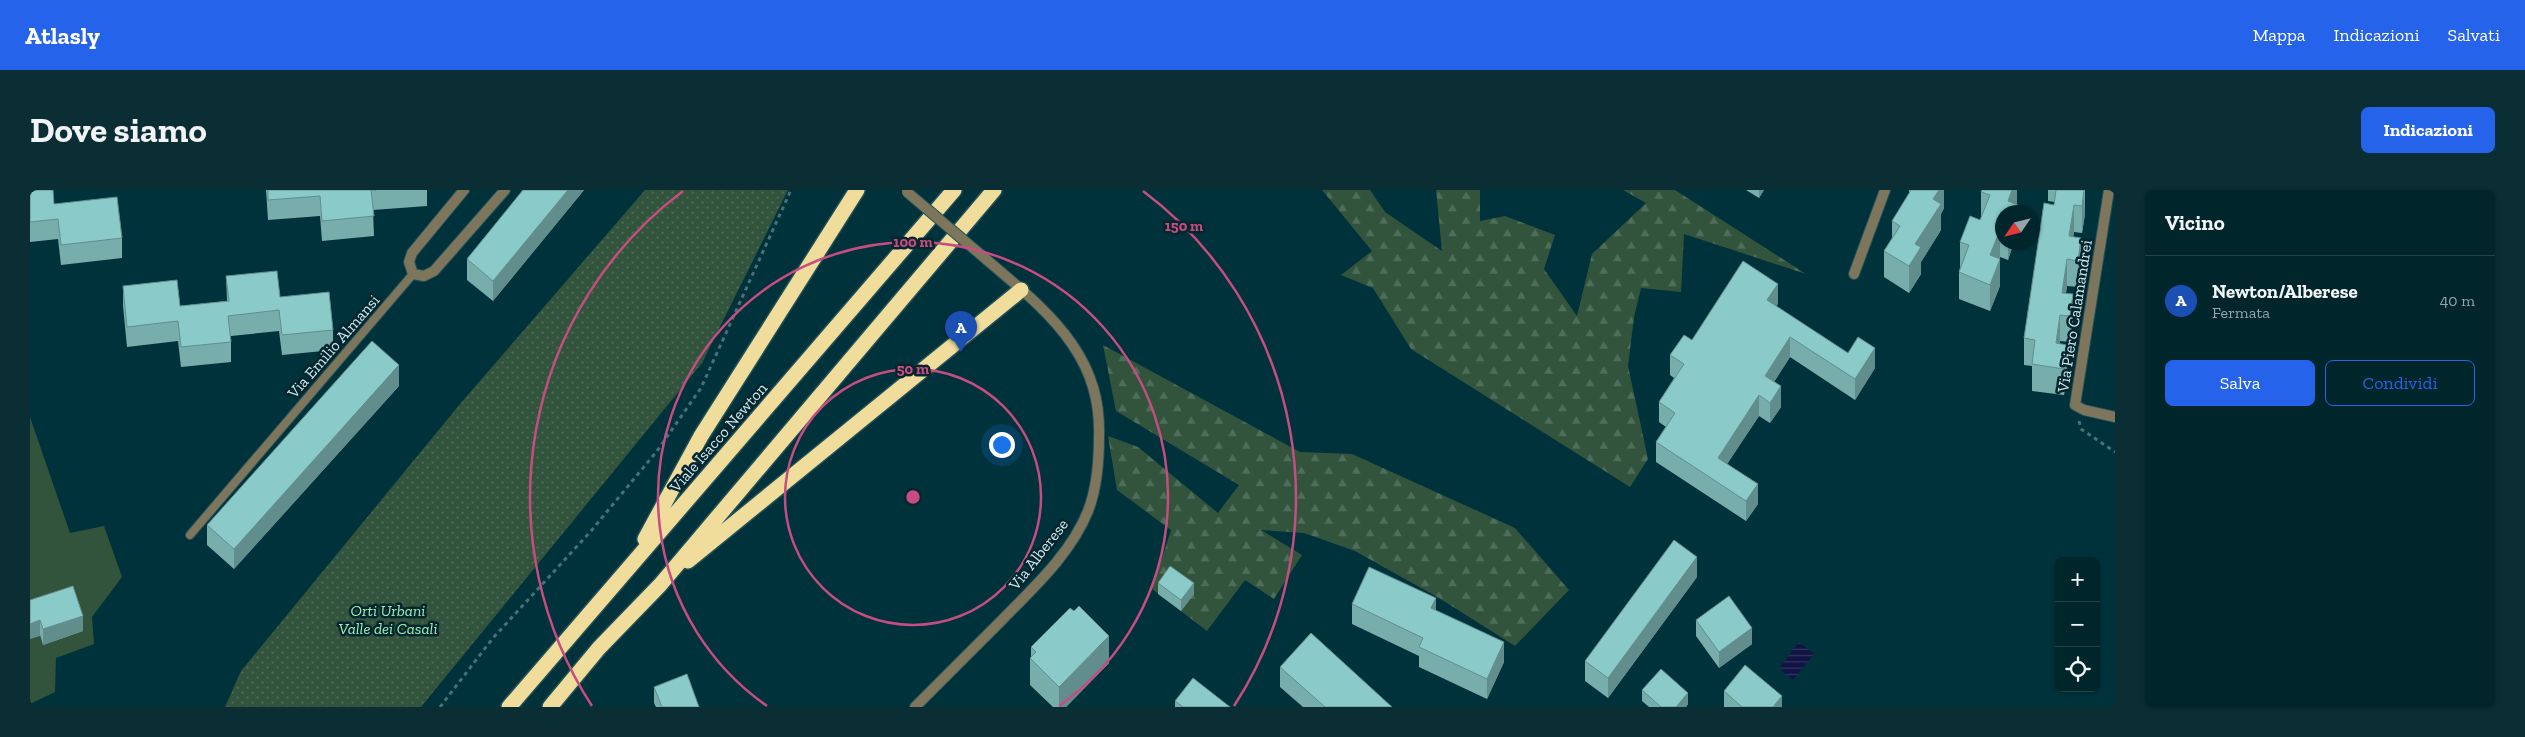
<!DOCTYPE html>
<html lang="it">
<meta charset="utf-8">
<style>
:root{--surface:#00262c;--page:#0a2e34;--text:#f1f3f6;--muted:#95a5a9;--line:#224348;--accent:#2563eb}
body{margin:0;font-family:"Zilla Slab",serif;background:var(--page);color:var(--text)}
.controls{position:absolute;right:15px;bottom:15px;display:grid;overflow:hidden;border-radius:8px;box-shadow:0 1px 4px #0004}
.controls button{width:45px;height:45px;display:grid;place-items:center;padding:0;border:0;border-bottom:1px solid var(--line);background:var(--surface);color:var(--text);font:25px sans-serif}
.compass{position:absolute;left:1965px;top:15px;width:45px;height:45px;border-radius:50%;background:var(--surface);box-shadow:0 1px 4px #0004;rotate:235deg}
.you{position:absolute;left:971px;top:254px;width:18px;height:18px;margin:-12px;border:4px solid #fff;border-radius:50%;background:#1a73e8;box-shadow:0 0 0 8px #1a73e833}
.badge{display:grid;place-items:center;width:32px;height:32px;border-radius:50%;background:var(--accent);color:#fff;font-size:16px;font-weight:700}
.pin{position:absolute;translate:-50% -41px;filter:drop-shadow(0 1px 2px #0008)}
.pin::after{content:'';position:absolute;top:26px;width:18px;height:15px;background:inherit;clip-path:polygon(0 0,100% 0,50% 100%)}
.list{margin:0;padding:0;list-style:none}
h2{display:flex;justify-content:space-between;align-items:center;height:65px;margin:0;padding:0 20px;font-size:21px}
h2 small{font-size:16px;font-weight:400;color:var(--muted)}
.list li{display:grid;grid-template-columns:32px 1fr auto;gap:15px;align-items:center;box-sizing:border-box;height:90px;padding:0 20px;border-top:1px solid var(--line)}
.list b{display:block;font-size:19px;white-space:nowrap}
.list p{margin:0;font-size:16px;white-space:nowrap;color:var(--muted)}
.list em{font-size:16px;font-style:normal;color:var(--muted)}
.actions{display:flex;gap:10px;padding:15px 20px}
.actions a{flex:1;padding:11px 0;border:1px solid var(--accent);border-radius:8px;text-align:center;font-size:18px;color:var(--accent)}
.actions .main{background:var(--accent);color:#fff}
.icon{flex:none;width:28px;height:28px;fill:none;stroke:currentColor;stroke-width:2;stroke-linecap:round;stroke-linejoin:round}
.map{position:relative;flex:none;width:2085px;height:517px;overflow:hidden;border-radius:8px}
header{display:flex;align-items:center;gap:30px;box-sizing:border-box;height:70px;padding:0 25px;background:var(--accent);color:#fff}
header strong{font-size:24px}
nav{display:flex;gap:28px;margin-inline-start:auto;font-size:18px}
.intro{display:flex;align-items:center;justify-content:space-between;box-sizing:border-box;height:120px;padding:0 30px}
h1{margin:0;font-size:35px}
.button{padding:12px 22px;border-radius:8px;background:var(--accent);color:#fff;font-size:18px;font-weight:700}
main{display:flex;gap:30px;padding:0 30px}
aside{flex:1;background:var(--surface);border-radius:8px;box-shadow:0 1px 4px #0004}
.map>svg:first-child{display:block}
.forest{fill:url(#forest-firs)}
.garden{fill:url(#garden-dots)}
.pitch{fill:#32543d}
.water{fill:url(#water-rules)}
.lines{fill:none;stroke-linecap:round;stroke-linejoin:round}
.lane-casing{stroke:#215058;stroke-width:10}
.street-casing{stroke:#215058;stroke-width:12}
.highway-casing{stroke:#215058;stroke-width:18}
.path{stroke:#46717a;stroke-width:3;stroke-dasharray:4 4;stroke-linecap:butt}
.lane{stroke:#7d765c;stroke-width:8}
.street{stroke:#7d765c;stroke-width:10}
.highway{stroke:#f0dd9c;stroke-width:15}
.street-bridge-casing{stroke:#215058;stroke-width:12;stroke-linecap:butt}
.street-bridge{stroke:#7d765c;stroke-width:10}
.wall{fill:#77aeac}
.shaded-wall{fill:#618d8c}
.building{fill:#8acac8;stroke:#618d8c}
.ring{fill:none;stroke:#c54d81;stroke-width:2.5}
.labels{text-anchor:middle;stroke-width:5;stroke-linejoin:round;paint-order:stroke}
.street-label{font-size:16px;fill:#ceebf2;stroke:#06262d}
.park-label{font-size:16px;font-style:italic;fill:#9af1b7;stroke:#06262d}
.centre{fill:#c54d81;stroke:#06262d;stroke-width:2.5}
.ring-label{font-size:15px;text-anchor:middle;font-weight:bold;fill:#c54d81;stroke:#06262d;stroke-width:5;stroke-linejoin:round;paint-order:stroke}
</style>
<header>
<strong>Atlasly</strong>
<nav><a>Mappa</a><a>Indicazioni</a><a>Salvati</a></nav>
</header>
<div class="intro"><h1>Dove siamo</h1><a class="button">Indicazioni</a></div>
<main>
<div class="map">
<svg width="2085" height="517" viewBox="0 0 2085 517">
<defs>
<pattern id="forest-firs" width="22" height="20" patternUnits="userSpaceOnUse" patternTransform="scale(1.25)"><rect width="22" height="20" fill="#32543d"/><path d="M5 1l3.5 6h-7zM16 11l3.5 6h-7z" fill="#4e6d5a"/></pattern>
<pattern id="garden-dots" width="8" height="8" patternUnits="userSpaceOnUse" patternTransform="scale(1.25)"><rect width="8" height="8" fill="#32543d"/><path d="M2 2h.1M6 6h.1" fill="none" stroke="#4e6d5a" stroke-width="1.8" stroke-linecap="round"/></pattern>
<pattern id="water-rules" width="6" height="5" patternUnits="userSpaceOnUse" patternTransform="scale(1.25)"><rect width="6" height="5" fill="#111342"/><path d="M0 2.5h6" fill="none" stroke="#32365e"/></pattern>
</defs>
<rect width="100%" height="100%" fill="#00323b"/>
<path class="forest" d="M 1292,0 L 1340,0 L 1355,22 L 1412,61 L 1406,0 L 1450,0 L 1450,31 L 1475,26 L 1525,45 L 1514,79 L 1547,126 L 1562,64 L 1616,13 L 1593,0 L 1645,0 L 1776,84 L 1654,44 L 1651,102 L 1611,98 L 1604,127 L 1598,176 L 1618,269 L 1600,297 L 1381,159 L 1343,98 L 1311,85 L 1342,61 Z
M 1073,155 L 1270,262 L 1322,264 L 1485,338 L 1539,400 L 1485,456 L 1409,408 L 1325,361 L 1274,343 L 1231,340 L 1272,365 L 1244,409 L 1215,390 L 1177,441 L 1122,399 L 1141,340 L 1087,300 L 1078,246 L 1108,257 L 1188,323 L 1209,295 L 1086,221 Z"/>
<path class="garden" d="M 615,0 L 758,0 L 672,173 L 391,517 L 195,517 L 211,481 L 430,214 Z"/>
<path class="pitch" d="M 0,227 L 40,343 L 74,336 L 92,387 L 62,427 L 64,454 L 26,468 L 25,502 L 0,514 Z"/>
<path class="water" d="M 1769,452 L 1784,464 L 1763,490 L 1749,478 Z"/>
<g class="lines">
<defs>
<path id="lane" d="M 160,345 L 383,84"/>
<path id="street" d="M 434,0 L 382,63 L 379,72 L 383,84 L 394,86 L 404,81 L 475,0
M 2079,0 L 2045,215 L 2054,220 L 2085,227
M 1824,84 L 1855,0
M 885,517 C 914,488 942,460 971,431 C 1002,399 1041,364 1058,321 C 1067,298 1069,272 1069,247 C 1070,212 1062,183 1042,154 C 1018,119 982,92 950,64"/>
<path id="highway" d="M 615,349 L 671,246 L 827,0
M 658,371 L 991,100
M 479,517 L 924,0
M 520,517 L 569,458 L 630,395 L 964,0"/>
</defs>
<use href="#lane" class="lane-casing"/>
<use href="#street" class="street-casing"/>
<use href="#highway" class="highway-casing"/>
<path class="path" d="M 2049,231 L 2051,239 L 2085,262
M 410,517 L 463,448 L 561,341 L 627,261 L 671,198 L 761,0"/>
<use href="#lane" class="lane"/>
<use href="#street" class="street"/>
<use href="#highway" class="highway"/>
<defs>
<path id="street-bridge" d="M 877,2 L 950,64"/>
</defs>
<use href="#street-bridge" class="street-bridge-casing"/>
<use href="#street-bridge" class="street-bridge"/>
</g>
<path class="wall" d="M 0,0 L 24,14 L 92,48 L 92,68 L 31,75 L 28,49 L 0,52 Z
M 236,0 L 397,0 L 397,16 L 343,20 L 344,46 L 292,51 L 290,26 L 238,30 Z
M 493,0 L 554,0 L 463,111 L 437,90 L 437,69 Z
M 1716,0 L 1734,0 L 1729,8 Z
M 1879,0 L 1914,0 L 1914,18 L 1911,24 L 1911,40 L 1891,72 L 1891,84 L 1879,103 L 1854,87 L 1854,61 L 1862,48 L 1862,31 L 1879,4 Z
M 1987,0 L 1987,15 L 1988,22 L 1972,22 L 1972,52 L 1984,52 L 1978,70 L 1970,67 L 1970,96 L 1960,121 L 1929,109 L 1929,82 L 1930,78 L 1930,52 L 1950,30 L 1951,28 L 1951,2 Z
M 2018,0 L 2055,0 L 2055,24 L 2052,43 L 2044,42 L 2043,47 L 2051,74 L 2048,97 L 2037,96 L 2036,103 L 2043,131 L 2040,152 L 2030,151 L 2030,154 L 2037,182 L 2034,205 L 2002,201 L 2002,176 L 1994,175 L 1994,148 L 2024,15 L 2025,12 L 2018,11 Z
M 196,86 L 250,107 L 303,140 L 303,160 L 252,165 L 249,141 L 201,146 L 201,172 L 151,177 L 148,151 L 97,157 L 93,116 L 93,96 L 150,116 L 197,111 Z
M 1748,114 L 1746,116 L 1818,163 L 1845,178 L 1825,210 L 1760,167 L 1744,192 L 1751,217 L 1740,233 L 1729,226 L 1697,274 L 1728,314 L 1716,331 L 1626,272 L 1626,252 L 1636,237 L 1629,232 L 1629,212 L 1644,188 L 1640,185 L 1640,165 L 1662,150 Z
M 369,196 L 204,379 L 177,355 L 177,335 Z
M 1667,387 L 1578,508 L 1555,491 L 1555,471 Z
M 1128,393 L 1164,404 L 1151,421 L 1128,404 Z
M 0,410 L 53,441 L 13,455 Z
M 1322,414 L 1474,472 L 1457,509 L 1389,477 L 1389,466 L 1322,434 Z
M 1044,421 L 1079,473 L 1036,517 L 1023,517 L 1000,495 L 1000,468 L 1001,467 L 1001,457 Z
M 1666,430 L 1722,454 L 1689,478 L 1666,446 Z
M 1250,477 L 1362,517 L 1273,517 L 1250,497 Z
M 624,497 L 669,517 L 626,517 L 624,513 Z
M 1612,500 L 1658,514 L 1656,517 L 1619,517 L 1612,511 Z
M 1694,501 L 1752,517 L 1694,517 Z
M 1145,511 L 1200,517 L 1145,517 Z"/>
<path class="shaded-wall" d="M 538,0 L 554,0 L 463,111 L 463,91 Z
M 1729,0 L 1734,0 L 1729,8 Z
M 1909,0 L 1914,0 L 1914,18 L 1911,24 L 1911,40 L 1891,72 L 1891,84 L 1879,103 L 1879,76 L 1885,54 L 1903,9 Z
M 1982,0 L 1987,0 L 1987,13 L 1984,22 L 1978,11 Z
M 2054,0 L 2055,24 L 2052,43 L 2052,16 Z
M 2044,15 L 2044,42 L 2040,70 L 2039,46 Z
M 1970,40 L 1970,67 L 1960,92 L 1960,65 Z
M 2051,48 L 2051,74 L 2048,97 L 2048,71 Z
M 1978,52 L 1984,52 L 1978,70 Z
M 1970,69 L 1970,96 L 1960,121 L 1960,95 Z
M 2037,69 L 2037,96 L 2033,125 L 2032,103 Z
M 1748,94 L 1748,114 L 1737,131 L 1737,110 Z
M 2043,104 L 2043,131 L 2040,152 L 2040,126 Z
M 2030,125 L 2030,151 L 2026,180 L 2026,153 Z
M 1760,147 L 1760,167 L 1735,206 L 1735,186 Z
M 2037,155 L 2037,182 L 2034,205 L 2034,179 Z
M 1845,158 L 1845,178 L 1825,210 L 1825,189 Z
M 369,175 L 369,196 L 204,379 L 204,359 Z
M 1751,196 L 1751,217 L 1740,233 L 1740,213 Z
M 1729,205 L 1729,226 L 1688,288 L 1688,268 Z
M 1728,294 L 1728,314 L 1716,331 L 1716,311 Z
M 1667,367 L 1667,387 L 1578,508 L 1578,488 Z
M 1164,393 L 1164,404 L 1151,421 L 1151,410 Z
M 1406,408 L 1406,428 L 1401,418 Z
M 53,426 L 53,441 L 13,455 L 13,439 Z
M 10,430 L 10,446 L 0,449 L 0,434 Z
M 1722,438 L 1722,454 L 1689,478 L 1689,462 Z
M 1079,446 L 1079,473 L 1036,517 L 1029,517 L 1029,497 Z
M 1474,452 L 1474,472 L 1457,509 L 1457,489 Z
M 1658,503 L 1658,514 L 1656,517 L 1646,517 Z
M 1752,506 L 1752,517 L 1743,517 Z"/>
<path class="building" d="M 0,0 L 23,0 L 24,14 L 87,7 L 92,48 L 31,55 L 28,29 L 0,32 Z
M 238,0 L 346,0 L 341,0 L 344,26 L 292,31 L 290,6 L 238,10 Z
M 493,0 L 538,0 L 463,91 L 437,69 Z
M 1881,0 L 1909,0 L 1903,9 L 1911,14 L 1885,54 L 1891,57 L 1879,76 L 1854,61 L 1870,36 L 1862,31 Z
M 1952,0 L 1982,0 L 1978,11 L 1988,15 L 1985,22 L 1972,22 L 1972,41 L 1970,40 L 1960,65 L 1970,69 L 1960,95 L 1929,82 L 1939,55 L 1930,52 L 1940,26 L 1950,30 L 1960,5 L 1951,2 Z
M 2026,0 L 2054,0 L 2052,16 L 2044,15 L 2039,46 L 2051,48 L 2048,71 L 2037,69 L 2032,103 L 2043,104 L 2040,126 L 2030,125 L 2026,153 L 2037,155 L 2034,179 L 2002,174 L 2005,150 L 1994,148 L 2014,13 L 2024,15 Z
M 1713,71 L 1748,94 L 1737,110 L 1818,163 L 1828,147 L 1845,158 L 1825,189 L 1760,147 L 1735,186 L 1751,196 L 1740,213 L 1729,205 L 1688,268 L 1728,294 L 1716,311 L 1626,252 L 1645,223 L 1629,212 L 1654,174 L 1640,165 L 1654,145 L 1662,150 Z
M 247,81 L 250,107 L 299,102 L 303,140 L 252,145 L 249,120 L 198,126 L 201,152 L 151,157 L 148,131 L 97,137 L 93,96 L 147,90 L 150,116 L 199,111 L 196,86 Z
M 342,151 L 369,175 L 204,359 L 177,335 Z
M 1644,350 L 1667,367 L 1578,488 L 1555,471 Z
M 1140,376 L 1164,393 L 1151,410 L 1128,393 Z
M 1339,377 L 1406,408 L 1401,418 L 1474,452 L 1457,489 L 1389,457 L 1393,448 L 1322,414 Z
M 43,396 L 53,426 L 13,439 L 10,430 L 0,434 L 0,410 Z
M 1699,406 L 1722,438 L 1689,462 L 1666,430 Z
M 1049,416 L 1079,446 L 1029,497 L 1000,468 L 1006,462 L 1001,457 L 1040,418 L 1044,421 Z
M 1281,443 L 1362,517 L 1295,517 L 1250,477 Z
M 1715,475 L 1752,506 L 1743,517 L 1712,517 L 1694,501 Z
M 1631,479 L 1658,503 L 1646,517 L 1631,517 L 1612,500 Z
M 657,484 L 669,517 L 632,517 L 624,497 Z
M 1163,488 L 1200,517 L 1153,517 L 1145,511 Z"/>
<g class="ring">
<circle cx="883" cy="307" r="128"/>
<path d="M737 516A255 255 0 1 1 1029 516"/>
<path d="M562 516A383 383 0 0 1 653 1M1113 1A383 383 0 0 1 1204 516"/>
</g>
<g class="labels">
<g class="street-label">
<text transform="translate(2044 126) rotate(-81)" y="6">Via Piero Calamandrei</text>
<text transform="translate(303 156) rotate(-49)" y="6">Via Emilio Almansi</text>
<text transform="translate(688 247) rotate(-49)" y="6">Viale Isacco Newton</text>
<text transform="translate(1008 364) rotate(-52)" y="6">Via Alberese</text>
</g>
<g class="park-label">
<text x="358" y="426">Orti Urbani<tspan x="358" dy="18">Valle dei Casali</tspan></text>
</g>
</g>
<circle cx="883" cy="307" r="8" class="centre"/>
<g class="ring-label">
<text x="1154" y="41">150 m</text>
<text x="883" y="57">100 m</text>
<text x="883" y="184">50 m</text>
</g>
</svg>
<div class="controls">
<button>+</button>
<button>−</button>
<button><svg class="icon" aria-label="locate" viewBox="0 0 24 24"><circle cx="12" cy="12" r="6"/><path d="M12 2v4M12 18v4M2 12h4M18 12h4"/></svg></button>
</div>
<svg class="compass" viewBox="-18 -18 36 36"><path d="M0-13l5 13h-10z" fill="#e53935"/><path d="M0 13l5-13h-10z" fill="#95a5a9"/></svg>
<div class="you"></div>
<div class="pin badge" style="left:931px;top:162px;background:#1a4fb4">A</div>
</div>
<aside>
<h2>Vicino<small></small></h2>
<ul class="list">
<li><span class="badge" style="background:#1a4fb4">A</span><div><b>Newton/Alberese</b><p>Fermata</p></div><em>40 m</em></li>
</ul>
<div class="actions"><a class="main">Salva</a><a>Condividi</a></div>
</aside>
</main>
